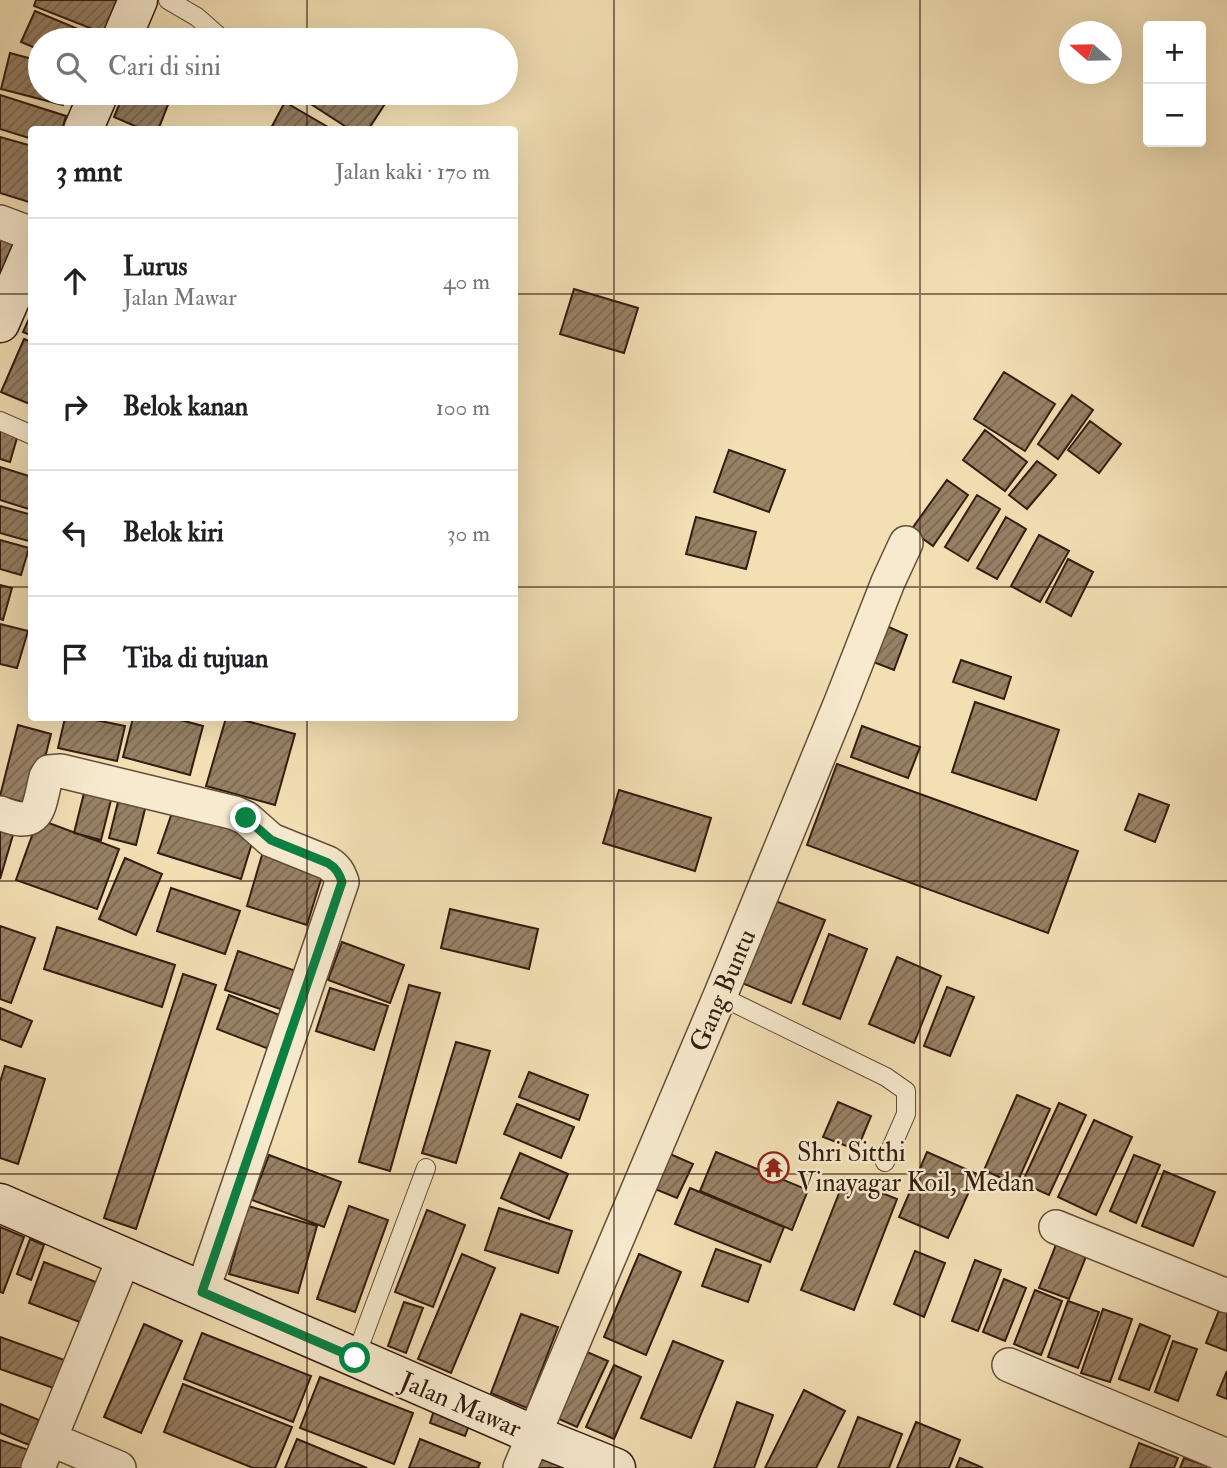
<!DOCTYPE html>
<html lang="id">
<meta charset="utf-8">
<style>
:root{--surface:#fff;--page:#f6f6f6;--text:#202124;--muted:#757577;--line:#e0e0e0}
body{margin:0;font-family:"IM FELL Double Pica",serif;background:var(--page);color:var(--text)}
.controls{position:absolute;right:21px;top:21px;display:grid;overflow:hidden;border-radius:7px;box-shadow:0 7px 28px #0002}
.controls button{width:63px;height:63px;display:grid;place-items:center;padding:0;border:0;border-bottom:2px solid var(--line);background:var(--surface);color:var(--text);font:35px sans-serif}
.compass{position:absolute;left:1059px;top:21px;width:63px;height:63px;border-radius:50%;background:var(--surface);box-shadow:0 7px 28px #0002;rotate:290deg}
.stop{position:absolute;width:21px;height:21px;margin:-16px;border:5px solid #0b8043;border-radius:50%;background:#fff}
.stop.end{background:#0b8043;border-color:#fff;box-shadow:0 2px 7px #0008}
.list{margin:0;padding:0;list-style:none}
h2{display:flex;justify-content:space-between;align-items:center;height:91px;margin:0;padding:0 28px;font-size:30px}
h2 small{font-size:23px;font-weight:400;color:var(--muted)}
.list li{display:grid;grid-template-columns:46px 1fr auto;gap:21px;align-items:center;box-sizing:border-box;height:126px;padding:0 28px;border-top:2px solid var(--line)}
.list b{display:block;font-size:26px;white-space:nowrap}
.list p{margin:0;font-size:23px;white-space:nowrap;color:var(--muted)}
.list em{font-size:23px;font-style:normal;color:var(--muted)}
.icon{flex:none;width:38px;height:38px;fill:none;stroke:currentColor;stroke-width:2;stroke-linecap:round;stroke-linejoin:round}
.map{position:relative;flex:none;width:1227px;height:1468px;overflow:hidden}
.search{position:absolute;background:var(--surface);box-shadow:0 7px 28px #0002;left:28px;top:28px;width:490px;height:77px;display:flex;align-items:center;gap:18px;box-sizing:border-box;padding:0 24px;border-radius:38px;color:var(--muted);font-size:26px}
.panel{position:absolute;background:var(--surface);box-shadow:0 7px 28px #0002;left:28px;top:126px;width:490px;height:595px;border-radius:7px}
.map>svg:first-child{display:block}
.building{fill:url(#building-hatch);stroke:#341c0f;stroke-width:2}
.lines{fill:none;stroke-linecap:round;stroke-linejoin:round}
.lane-casing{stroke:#644d38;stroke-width:20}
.street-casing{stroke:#644d38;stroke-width:36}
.secondary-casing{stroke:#341c0f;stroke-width:41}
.lane{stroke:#f7eace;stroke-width:18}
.street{stroke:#f7eace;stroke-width:33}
.secondary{stroke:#f7eace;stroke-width:38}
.route{stroke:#0b8043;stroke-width:9}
.grid{fill:none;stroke:#341c0f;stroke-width:2;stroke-opacity:0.55}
.labels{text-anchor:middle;stroke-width:5;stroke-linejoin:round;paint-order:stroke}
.street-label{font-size:26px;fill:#341c0f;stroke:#f7eace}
.poi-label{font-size:26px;fill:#341c0f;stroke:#f7eace;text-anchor:start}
</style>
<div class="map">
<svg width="1227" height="1468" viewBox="0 0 1227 1468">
<defs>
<pattern id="building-hatch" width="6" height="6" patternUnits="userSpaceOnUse" patternTransform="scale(1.75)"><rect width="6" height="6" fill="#978165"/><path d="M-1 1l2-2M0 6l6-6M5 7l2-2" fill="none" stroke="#7c6952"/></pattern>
</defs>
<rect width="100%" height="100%" fill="#f2dfb4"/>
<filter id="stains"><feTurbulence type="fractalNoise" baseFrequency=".00286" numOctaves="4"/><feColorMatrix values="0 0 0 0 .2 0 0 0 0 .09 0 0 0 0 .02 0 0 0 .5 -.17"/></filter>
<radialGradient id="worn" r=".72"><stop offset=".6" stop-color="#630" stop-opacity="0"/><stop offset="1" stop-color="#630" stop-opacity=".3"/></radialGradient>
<path class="building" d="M 36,0 L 118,0 L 105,34 L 34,6 Z
M 35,11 L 102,39 L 101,40 L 40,40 L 40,50 L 21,42 Z
M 10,53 L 40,61 L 40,93 L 67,93 L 63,105 L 1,89 Z
M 124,93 L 160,93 L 171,97 L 158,130 L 144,130 L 114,117 Z
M 299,93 L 392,93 L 368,130 L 351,130 L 297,95 Z
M 0,95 L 66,116 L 62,130 L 32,130 L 32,139 L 0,129 Z
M 285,102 L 333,130 L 270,130 Z
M 0,137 L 32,146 L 32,203 L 0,193 Z
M 0,235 L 17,242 L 0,279 Z
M 574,289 L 638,308 L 624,353 L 560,334 Z
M 32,312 L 32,336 L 23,332 Z
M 24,339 L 32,342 L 32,405 L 1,392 Z
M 1004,372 L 1055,404 L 1025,451 L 974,419 Z
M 1072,395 L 1093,410 L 1058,459 L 1038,444 Z
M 1090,421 L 1121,444 L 1099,473 L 1068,450 Z
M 0,426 L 19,431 L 10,462 L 0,459 Z
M 985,430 L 1027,462 L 1005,491 L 963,460 Z
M 729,450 L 785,470 L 769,512 L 714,492 Z
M 1037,461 L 1056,475 L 1027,509 L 1009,495 Z
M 0,467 L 32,477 L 32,510 L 0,500 Z
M 947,480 L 968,495 L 933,546 L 911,530 Z
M 977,495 L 1000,509 L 968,561 L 945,547 Z
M 0,506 L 32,515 L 32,542 L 0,533 Z
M 696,517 L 756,532 L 746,569 L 686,554 Z
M 1006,517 L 1026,529 L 997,579 L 977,568 Z
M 1039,535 L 1069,551 L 1040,602 L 1011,586 Z
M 0,540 L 29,548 L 21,575 L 0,569 Z
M 1068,559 L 1093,572 L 1071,616 L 1046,602 Z
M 0,585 L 12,588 L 3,620 L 0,619 Z
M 0,624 L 28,631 L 17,668 L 0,664 Z
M 882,624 L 907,635 L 894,670 L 868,660 Z
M 961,660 L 1011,677 L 1004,699 L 953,682 Z
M 975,702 L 1059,730 L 1036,800 L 952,772 Z
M 65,718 L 86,718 L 125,726 L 117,761 L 58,748 Z
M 133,718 L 173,718 L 203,726 L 190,775 L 123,757 Z
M 226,718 L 235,718 L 295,734 L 275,805 L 206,786 Z
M 18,725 L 51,734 L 33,805 L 0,796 Z
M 862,726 L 920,747 L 908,778 L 851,757 Z
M 837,764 L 1078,851 L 1048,933 L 807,845 Z
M 87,781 L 114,788 L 101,840 L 74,833 Z
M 121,790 L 148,797 L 136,845 L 109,838 Z
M 619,790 L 711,818 L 695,871 L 603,843 Z
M 1139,794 L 1169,805 L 1155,842 L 1125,830 Z
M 174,807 L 255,833 L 241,879 L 158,853 Z
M 38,819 L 119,849 L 97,909 L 16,880 Z
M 0,831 L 13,835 L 0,879 Z
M 265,845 L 326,863 L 307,925 L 247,906 Z
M 125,858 L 162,874 L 136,935 L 99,919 Z
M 171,888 L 240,911 L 225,954 L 157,931 Z
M 770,899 L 825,920 L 791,1003 L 737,981 Z
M 450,909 L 538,929 L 529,969 L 441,948 Z
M 0,926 L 35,938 L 11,1003 L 0,999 Z
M 57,927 L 175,965 L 162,1007 L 44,969 Z
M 829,934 L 867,949 L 840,1019 L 803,1004 Z
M 342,942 L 404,965 L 390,1003 L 328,980 Z
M 238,951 L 302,973 L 289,1012 L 225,990 Z
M 897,957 L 941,976 L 914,1043 L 869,1024 Z
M 183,974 L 216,985 L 136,1229 L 104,1218 Z
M 409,985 L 440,993 L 390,1171 L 359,1162 Z
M 947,987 L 974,997 L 950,1056 L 924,1046 Z
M 330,988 L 388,1006 L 374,1050 L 316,1031 Z
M 229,995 L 282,1016 L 269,1049 L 217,1029 Z
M 0,1008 L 32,1021 L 21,1047 L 0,1039 Z
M 456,1042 L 490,1051 L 456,1163 L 422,1153 Z
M 5,1066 L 45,1079 L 18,1164 L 0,1158 L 0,1082 Z
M 529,1072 L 588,1095 L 579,1120 L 519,1097 Z
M 1017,1095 L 1050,1109 L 1016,1185 L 984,1170 Z
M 838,1102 L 871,1116 L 857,1150 L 823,1137 Z
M 1059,1103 L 1086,1115 L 1049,1195 L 1022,1183 Z
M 517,1104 L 574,1127 L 561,1158 L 504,1134 Z
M 1094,1120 L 1132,1137 L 1096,1215 L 1058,1197 Z
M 716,1152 L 808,1190 L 792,1230 L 700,1191 Z
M 927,1152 L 977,1174 L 948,1238 L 899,1217 Z
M 520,1153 L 568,1174 L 549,1219 L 501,1198 Z
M 670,1154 L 693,1164 L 677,1198 L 655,1189 Z
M 269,1155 L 341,1182 L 324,1227 L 252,1200 Z
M 1134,1155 L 1160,1165 L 1136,1223 L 1110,1211 Z
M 1164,1171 L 1215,1192 L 1193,1246 L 1142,1226 Z
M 845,1178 L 897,1199 L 854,1310 L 801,1290 Z
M 690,1188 L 784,1227 L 770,1262 L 675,1224 Z
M 248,1206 L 317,1226 L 298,1293 L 229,1274 Z
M 349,1206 L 388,1220 L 355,1312 L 317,1299 Z
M 499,1208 L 572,1231 L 558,1273 L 485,1250 Z
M 427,1210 L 465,1225 L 433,1307 L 395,1292 Z
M 0,1227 L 24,1237 L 3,1293 L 0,1292 Z
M 1061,1232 L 1091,1244 L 1069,1299 L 1039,1288 Z
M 30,1239 L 44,1245 L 31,1280 L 17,1274 Z
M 716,1249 L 761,1265 L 748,1302 L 702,1286 Z
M 915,1251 L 945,1263 L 924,1317 L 894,1304 Z
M 462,1254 L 495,1268 L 451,1373 L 418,1359 Z
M 639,1254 L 681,1272 L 646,1355 L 604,1337 Z
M 975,1260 L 1001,1270 L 978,1331 L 952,1321 Z
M 44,1262 L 101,1284 L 85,1324 L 29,1303 Z
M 1004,1279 L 1026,1288 L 1005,1341 L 983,1332 Z
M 1035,1290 L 1062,1301 L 1041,1355 L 1014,1344 Z
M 1068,1301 L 1099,1312 L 1078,1368 L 1048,1357 Z
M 404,1302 L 423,1308 L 406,1353 L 388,1346 Z
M 1220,1308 L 1227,1310 L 1227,1351 L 1206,1343 Z
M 1103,1309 L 1132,1319 L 1110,1382 L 1081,1373 Z
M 521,1314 L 558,1327 L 527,1408 L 491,1393 Z
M 144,1324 L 182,1341 L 141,1433 L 104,1417 Z
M 1140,1324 L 1170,1336 L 1149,1390 L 1119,1379 Z
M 202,1333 L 311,1376 L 293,1422 L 184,1379 Z
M 0,1337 L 70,1362 L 59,1390 L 0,1369 Z
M 673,1341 L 723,1361 L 691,1438 L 641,1418 Z
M 1173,1341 L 1197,1349 L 1178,1401 L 1155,1392 Z
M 580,1349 L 608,1361 L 577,1427 L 550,1415 Z
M 614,1365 L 641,1377 L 614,1439 L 586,1427 Z
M 1227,1371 L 1227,1399 L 1217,1395 Z
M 320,1377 L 413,1413 L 394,1464 L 300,1428 Z
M 183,1384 L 292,1427 L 275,1468 L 253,1468 L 164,1432 Z
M 804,1390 L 845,1411 L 816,1468 L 765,1468 Z
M 737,1402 L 773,1415 L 754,1468 L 714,1468 Z
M 0,1404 L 39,1420 L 29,1445 L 0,1433 Z
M 435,1407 L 471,1420 L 465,1436 L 430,1423 Z
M 858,1417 L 902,1434 L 889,1468 L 838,1468 Z
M 916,1422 L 960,1440 L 949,1468 L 897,1468 Z
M 297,1439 L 367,1468 L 285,1468 Z
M 420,1439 L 480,1463 L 478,1468 L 409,1468 Z
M 0,1440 L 37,1453 L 32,1468 L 0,1468 Z
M 1139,1443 L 1178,1458 L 1174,1468 L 1130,1468 Z
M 538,1457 L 567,1468 L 534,1468 Z
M 960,1458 L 983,1468 L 956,1468 Z
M 1184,1458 L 1207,1466 L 1206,1468 L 1180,1468 Z"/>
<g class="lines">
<defs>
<path id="lane" d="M 168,0 L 197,17 L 223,40
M 0,421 L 32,435
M 720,996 L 886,1077 L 906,1091 L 906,1114 L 885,1162
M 355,1358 L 426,1168"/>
<path id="street" d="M 0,222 L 32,234
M 0,813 C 40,830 38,809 46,777 L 49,772 L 61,771 L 235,813 L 246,818 L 271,840 L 328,863 C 336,868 339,873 342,882 L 202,1292
M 1056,1227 L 1227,1296
M 1009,1365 L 1227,1456
M 50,1439 L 119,1468
M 38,1468 L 124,1258
M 520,1468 L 720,996 L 841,702 L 888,582 L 906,543"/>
<path id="secondary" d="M 121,40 L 138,0
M 83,130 L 99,93
M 0,323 L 32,249
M 0,1203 L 534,1435 L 616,1468"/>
</defs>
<use href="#lane" class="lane-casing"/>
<use href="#street" class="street-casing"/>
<use href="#secondary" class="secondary-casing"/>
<use href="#lane" class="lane"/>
<use href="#street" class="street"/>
<use href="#secondary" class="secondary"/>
</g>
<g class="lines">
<path class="route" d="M 246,818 L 271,840 L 328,863 C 336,868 339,873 342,882 L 202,1292 L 355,1358"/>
</g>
<path class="grid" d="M 307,0 L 307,40M 614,0 L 614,1468M 920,0 L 920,1468M 307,93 L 307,130M 0,294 L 32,294M 514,294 L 1227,294M 0,587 L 32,587M 514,587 L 1227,587M 307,718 L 307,1468M 0,881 L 1227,881M 0,1174 L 1227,1174"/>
<defs>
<symbol id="temple-ring" viewBox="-11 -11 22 22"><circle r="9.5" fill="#f7eace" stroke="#8f2418" stroke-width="1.5"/><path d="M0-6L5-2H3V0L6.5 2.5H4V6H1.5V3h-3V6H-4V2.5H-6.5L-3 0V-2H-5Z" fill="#8f2418"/></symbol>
</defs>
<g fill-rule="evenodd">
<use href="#temple-ring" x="756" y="1150" width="35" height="35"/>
</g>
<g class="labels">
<g class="street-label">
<text transform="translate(722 990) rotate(-67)" y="9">Gang Buntu</text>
<text transform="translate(461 1404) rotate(23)" y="9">Jalan Mawar</text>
</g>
<g class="poi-label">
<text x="797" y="1161">Shri Sitthi<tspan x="797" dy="30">Vinayagar Koil, Medan</tspan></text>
</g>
</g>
<rect width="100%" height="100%" filter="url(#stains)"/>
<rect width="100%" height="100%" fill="url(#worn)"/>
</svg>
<div class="controls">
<button>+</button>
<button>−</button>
</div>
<svg class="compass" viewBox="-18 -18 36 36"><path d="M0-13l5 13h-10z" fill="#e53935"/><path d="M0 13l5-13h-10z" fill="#757577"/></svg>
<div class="stop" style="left:355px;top:1358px"></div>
<div class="stop end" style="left:246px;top:818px"></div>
<div class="search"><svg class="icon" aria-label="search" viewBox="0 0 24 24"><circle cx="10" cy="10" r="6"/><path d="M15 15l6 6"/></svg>Cari di sini</div>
<section class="panel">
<h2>3 mnt<small>Jalan kaki · 170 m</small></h2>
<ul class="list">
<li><svg class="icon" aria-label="ahead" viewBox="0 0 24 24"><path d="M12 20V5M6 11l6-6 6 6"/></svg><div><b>Lurus</b><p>Jalan Mawar</p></div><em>40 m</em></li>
<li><svg class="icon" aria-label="right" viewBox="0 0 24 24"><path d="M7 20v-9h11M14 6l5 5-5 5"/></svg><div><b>Belok kanan</b></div><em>100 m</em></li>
<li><svg class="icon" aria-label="left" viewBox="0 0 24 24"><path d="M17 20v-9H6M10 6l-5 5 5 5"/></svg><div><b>Belok kiri</b></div><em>30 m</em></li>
<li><svg class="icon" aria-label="arrive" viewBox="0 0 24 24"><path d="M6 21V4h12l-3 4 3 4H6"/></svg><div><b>Tiba di tujuan</b></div></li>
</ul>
</section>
</div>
